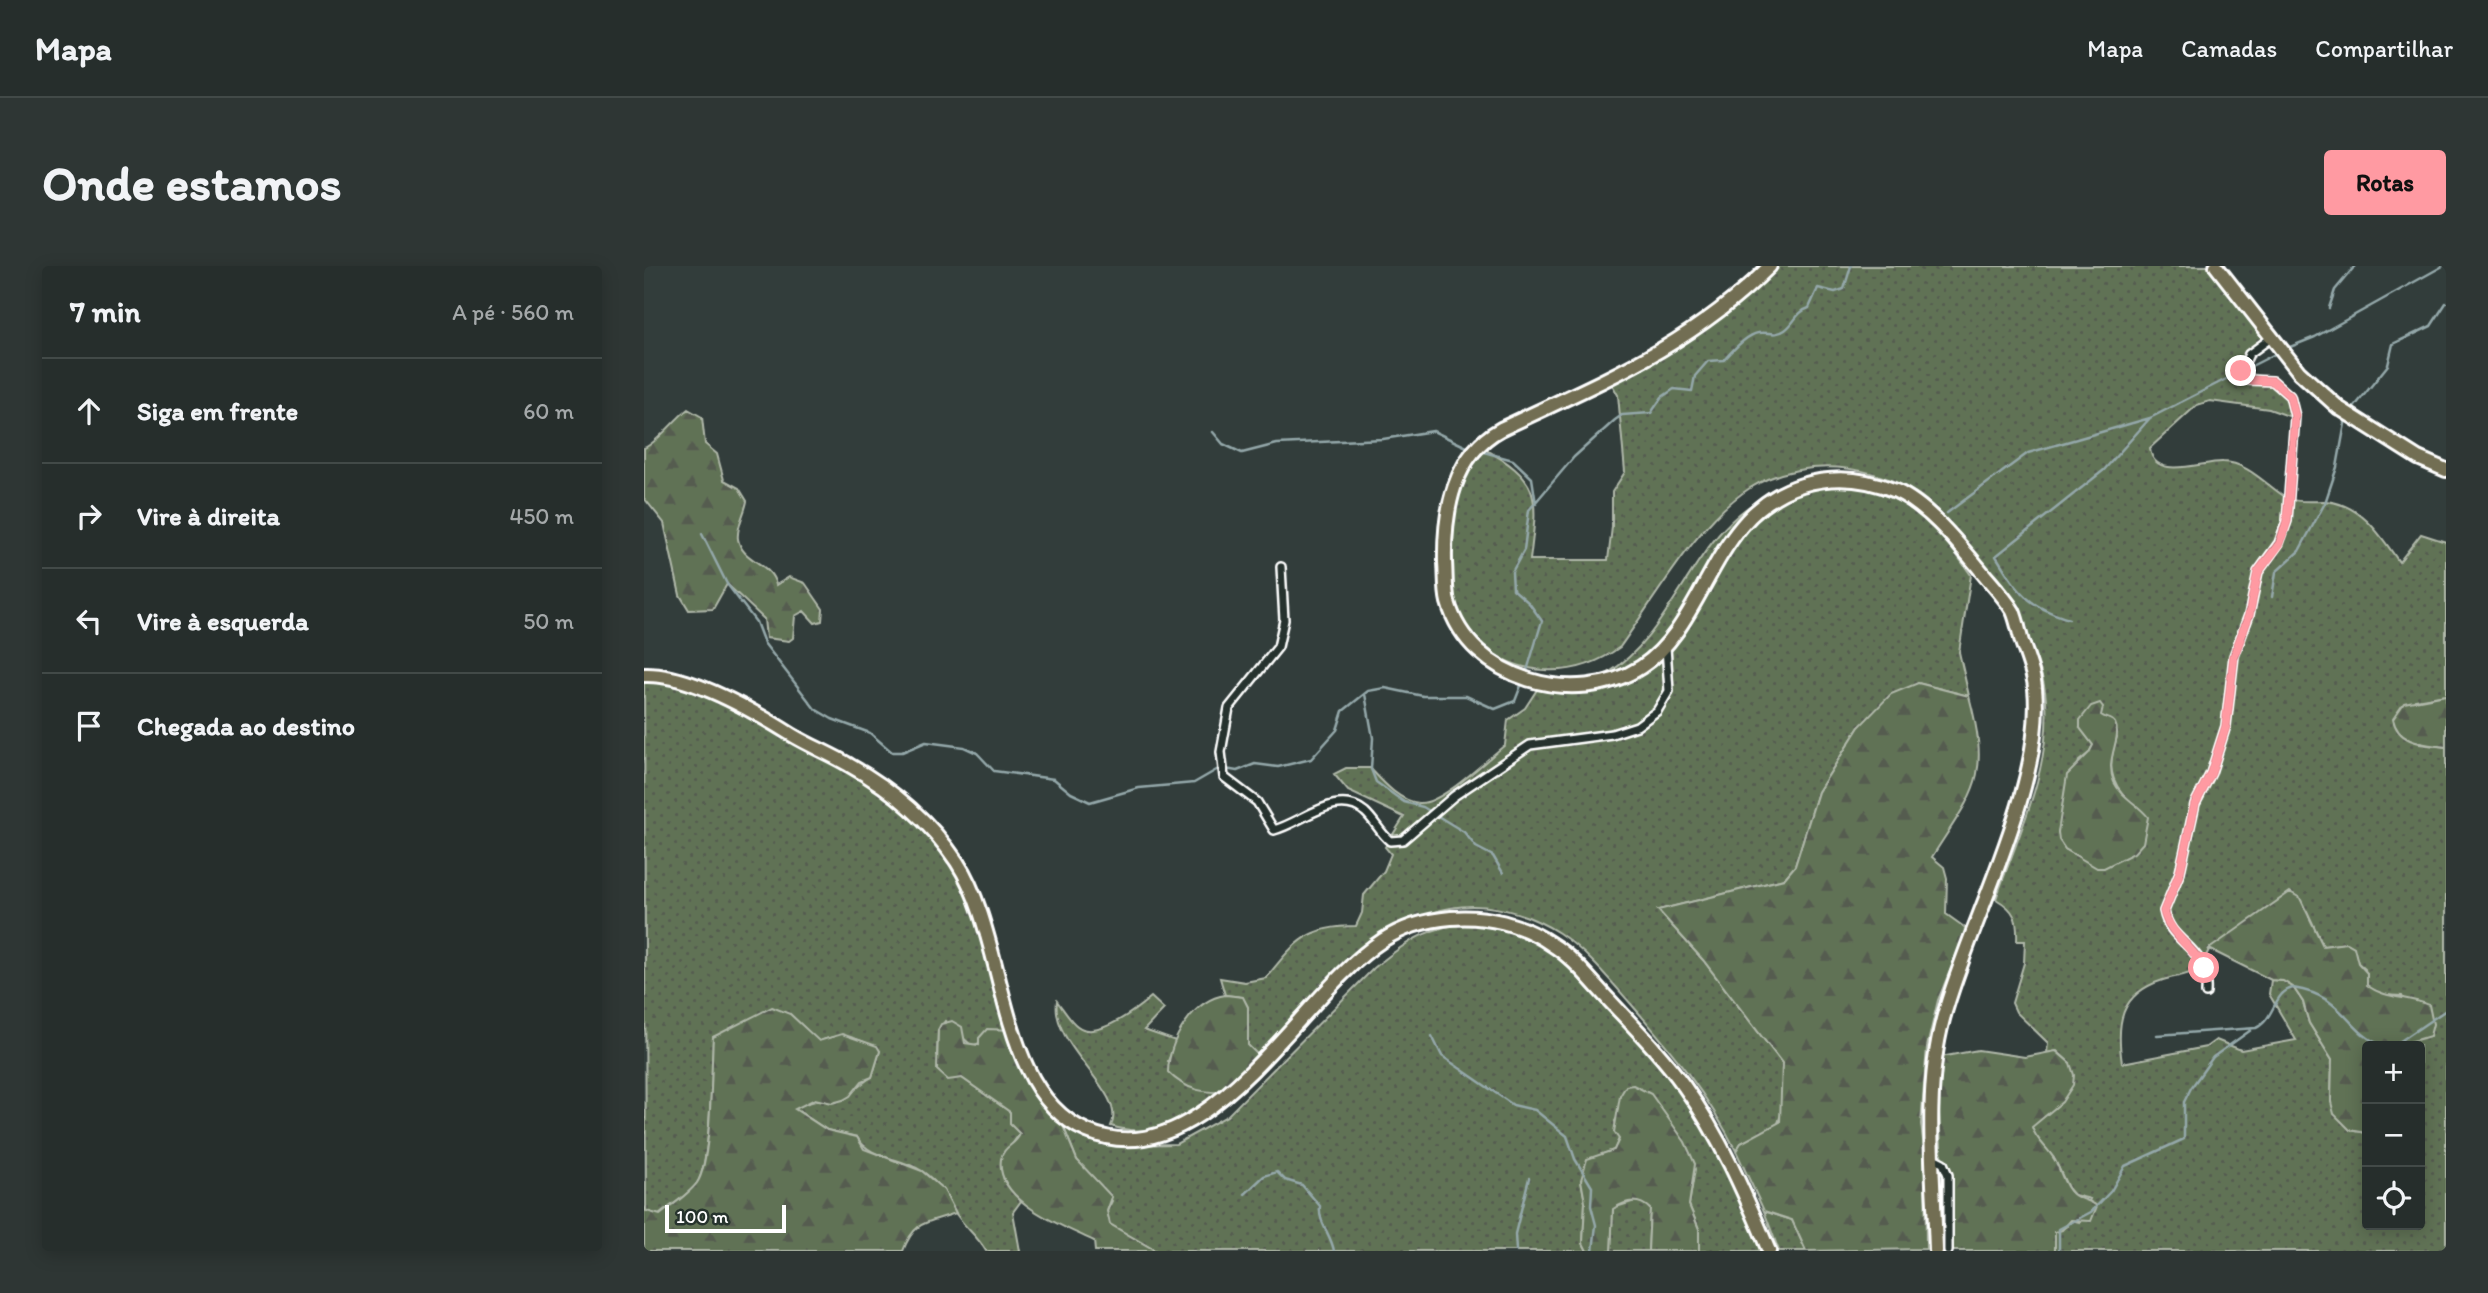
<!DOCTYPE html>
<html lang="pt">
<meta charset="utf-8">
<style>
:root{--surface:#262e2c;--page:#2e3634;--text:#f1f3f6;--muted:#a4a8a9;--line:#424a48;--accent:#ff9aa2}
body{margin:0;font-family:Itim,sans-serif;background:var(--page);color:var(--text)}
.controls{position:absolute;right:21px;bottom:21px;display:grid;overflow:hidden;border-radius:7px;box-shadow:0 4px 18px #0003}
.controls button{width:63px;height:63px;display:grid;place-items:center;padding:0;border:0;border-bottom:2px solid var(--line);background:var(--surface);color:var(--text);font:35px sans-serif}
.scale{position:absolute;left:21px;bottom:18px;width:121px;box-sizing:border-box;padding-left:7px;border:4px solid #fff;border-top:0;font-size:19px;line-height:24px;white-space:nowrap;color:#fff;-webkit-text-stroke:5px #26332d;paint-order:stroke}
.stop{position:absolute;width:21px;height:21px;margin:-16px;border:5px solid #ff9aa2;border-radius:50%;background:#fff}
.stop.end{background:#ff9aa2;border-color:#fff;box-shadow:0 2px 7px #0008}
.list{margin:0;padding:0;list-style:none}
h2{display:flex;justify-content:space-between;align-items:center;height:91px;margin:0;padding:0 28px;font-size:30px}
h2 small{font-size:23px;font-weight:400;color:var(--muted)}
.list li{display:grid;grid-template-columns:46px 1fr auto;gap:21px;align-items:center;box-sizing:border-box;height:105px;padding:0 28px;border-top:2px solid var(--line)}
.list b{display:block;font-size:26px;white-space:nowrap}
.list em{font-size:23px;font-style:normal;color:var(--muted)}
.icon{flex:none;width:38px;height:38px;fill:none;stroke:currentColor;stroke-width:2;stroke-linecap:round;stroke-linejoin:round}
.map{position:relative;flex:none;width:1802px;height:985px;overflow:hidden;border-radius:7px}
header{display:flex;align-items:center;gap:42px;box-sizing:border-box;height:98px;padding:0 35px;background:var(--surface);border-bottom:2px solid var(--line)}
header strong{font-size:33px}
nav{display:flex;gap:38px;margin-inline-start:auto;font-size:24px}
.intro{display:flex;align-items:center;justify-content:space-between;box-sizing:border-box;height:168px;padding:0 42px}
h1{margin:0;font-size:49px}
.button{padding:18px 32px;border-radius:7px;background:var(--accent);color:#111;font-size:24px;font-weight:700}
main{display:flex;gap:42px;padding:0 42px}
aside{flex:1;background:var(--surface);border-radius:7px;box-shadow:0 4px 18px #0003}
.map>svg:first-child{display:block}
.grass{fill:url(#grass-dots);stroke:#b0b8aa;stroke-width:2;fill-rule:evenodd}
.forest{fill:url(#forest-firs);stroke:#b0b8aa;stroke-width:2}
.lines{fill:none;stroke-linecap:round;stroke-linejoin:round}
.stream{stroke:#94a8aa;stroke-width:2.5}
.street-casing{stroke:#fff;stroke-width:12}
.highway-casing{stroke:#fff;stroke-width:18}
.street{stroke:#26332d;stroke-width:7}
.highway{stroke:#726e52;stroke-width:12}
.route{stroke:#ff9aa2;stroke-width:9}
</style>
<header>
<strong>Mapa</strong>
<nav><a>Mapa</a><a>Camadas</a><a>Compartilhar</a></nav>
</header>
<div class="intro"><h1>Onde estamos</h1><a class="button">Rotas</a></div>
<main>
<aside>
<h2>7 min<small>A pé · 560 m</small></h2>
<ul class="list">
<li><svg class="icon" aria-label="ahead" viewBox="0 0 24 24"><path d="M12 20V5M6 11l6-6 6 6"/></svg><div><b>Siga em frente</b></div><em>60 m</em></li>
<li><svg class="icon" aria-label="right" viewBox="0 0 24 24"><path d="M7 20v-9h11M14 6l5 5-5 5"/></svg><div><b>Vire à direita</b></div><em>450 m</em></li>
<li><svg class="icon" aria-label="left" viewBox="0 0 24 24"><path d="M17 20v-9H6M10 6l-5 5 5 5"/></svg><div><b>Vire à esquerda</b></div><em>50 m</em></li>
<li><svg class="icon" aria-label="arrive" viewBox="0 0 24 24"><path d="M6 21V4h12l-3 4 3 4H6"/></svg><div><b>Chegada ao destino</b></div></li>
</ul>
</aside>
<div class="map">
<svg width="1802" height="985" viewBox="0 0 1802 985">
<defs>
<pattern id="grass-dots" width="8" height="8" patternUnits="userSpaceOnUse" patternTransform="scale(1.75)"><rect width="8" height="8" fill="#617255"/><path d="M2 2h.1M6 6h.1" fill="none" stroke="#545b50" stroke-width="1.8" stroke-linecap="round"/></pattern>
<pattern id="forest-firs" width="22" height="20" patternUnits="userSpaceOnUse" patternTransform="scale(1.75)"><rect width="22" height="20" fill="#617255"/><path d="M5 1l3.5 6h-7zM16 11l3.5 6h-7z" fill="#545b50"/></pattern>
</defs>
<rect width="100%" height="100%" fill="#323d3b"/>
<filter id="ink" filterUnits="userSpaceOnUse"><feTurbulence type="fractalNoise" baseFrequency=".0143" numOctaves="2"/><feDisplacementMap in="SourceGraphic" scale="14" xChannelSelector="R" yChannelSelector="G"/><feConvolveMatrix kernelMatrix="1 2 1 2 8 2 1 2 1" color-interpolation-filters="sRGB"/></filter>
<g filter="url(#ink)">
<path class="grass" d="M 1128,0 L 1567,0 L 1620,74 L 1603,87 L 1600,105 C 1636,119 1642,108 1650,152 L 1625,143 L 1566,135 L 1553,139 L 1506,182 C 1509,216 1558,195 1579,196 C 1604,196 1624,221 1643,232 C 1652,237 1670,235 1680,235 C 1716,237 1736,268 1755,296 L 1777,268 L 1802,276 L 1802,429 L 1771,434 L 1776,478 L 1802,481 L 1802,985 L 1411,985 L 1411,966 L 1423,960 L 1426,954 L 1436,956 L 1446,933 L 1430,929 L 1424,922 L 1410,892 L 1390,868 L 1388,861 L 1426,797 L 1413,785 L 1403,787 L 1404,777 L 1372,746 L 1368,737 L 1380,697 L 1381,675 L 1373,675 C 1374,653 1371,644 1352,633 C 1374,569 1407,504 1402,435 C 1399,390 1372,351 1347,316 C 1330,292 1314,265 1293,244 C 1247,198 1163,187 1106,222 C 1055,254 1012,331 976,381 C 930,415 869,412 829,371 C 824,367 817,361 814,356 C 799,327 804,243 815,212 C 819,202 830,191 837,181 C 898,214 894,230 886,294 L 964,294 L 968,261 L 968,226 L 981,206 L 974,129 L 965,113 L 1026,80 ZM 1457,449 L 1473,471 C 1464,497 1464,515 1485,534 L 1437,592 L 1421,583 L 1414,566 L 1435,495 L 1445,487 L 1449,479 L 1436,462 ZM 1663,645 L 1679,680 L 1703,677 L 1709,681 L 1714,697 L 1721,703 L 1722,719 L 1735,729 L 1758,730 L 1779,771 L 1752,780 L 1776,780 L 1776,959 L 1723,959 L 1723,867 L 1706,864 L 1687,836 L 1688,794 L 1665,757 L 1659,736 L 1649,721 L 1639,715 L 1627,714 L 1625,728 L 1652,774 L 1597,784 L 1572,774 L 1562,781 L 1478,797 C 1472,758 1475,728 1519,714 C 1532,710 1543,710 1555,703 L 1566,682 Z
M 1207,218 C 1268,233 1293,259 1327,309 L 1315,386 L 1325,430 L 1274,417 L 1215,461 L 1174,526 L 1151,600 L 1140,613 L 1014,644 L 1059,694 L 1138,797 L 1139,842 L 1133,860 L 1097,877 L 1092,885 C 1065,830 1027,784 987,738 C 965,713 943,686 915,667 C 878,643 830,632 788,647 C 734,665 655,759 614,802 L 604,779 L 604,741 L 598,731 L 581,729 L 576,712 L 601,716 L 622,712 C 651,676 662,660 712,660 L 718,647 L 720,629 L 740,605 L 747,588 L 741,581 L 760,551 L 704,525 L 690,508 L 702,502 L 726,502 C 739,516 755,535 775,537 C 797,539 843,493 861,479 L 864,454 L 881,442 L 896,419 C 917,417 945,418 964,407 C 1038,361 1049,252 1143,221 C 1161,215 1187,219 1207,218 Z
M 0,411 L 31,416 L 81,436 L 198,498 L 245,530 L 292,574 L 327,629 L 368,764 L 328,780 L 301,755 L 294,764 L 293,789 L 318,812 L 366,846 L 366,858 L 376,867 L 357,894 L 360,915 L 377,935 L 369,946 L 376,985 L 342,985 C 334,971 324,964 315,952 C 300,933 301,921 278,905 C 257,891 225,893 213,871 L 183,864 L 150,842 C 168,834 186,833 205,827 C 213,824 219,815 228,811 L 236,785 C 217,772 196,765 175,776 L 146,748 L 69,771 C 68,799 67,897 53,917 C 44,929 27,939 15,949 L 2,945 Z
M 832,656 L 859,659 L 910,680 L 1035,815 L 1091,918 L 1119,985 L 1055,985 L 1055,963 L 1045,939 L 1051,903 L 976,830 L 976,847 L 971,855 L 975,873 L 970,884 L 958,888 L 937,914 L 941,936 L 939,977 L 943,985 L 512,985 L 465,958 L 463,945 L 468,935 L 433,894 L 413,845 L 489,879 L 532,878 L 583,850 L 730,702 C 765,673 786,660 832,656 Z
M 507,731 L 520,743 L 500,764 L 532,775 L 524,795 L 589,826 C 558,853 509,874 467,860 C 484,827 406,781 413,735 C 420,744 429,760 439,763 C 458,770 493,743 507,731 Z
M 991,935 L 999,936 L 1006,943 L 1004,985 L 967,985 L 969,942 Z
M 1120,945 L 1148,954 L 1162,985 L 1135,985 Z"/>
<path class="forest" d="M 44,143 L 58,151 L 61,178 L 73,188 L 80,214 L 95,222 L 103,235 C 101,247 92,262 94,273 C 98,296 127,296 132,319 L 145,311 L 161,317 L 179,343 L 178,355 L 171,357 L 160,345 L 151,350 L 149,372 L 145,375 L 122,372 L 120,353 L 83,318 L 69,343 L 45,344 L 36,329 L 20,257 L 0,232 L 0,182 C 12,178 31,153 44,143 Z
M 1274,417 L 1325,430 C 1347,513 1331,523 1288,591 L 1300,601 L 1303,612 L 1302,648 L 1323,663 L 1294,734 L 1283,781 L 1277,858 L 1281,890 L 1282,983 L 1162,985 L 1148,954 L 1120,945 L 1092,885 L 1097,877 L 1136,856 L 1138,797 L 1059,694 L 1014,644 L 1140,613 L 1151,600 L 1174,526 L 1215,461 L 1247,428 Z
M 1802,429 L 1802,481 C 1780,478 1754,478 1749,453 L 1760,437 Z
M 1456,437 L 1459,441 L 1457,449 C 1462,453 1468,452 1471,457 C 1479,473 1460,492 1470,516 C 1477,531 1494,538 1504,551 L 1499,577 L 1490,587 L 1460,602 L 1453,602 L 1421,583 L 1415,574 L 1414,566 L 1423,509 L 1445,487 L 1449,479 L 1436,462 L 1436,454 L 1447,440 Z
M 1646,626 L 1656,632 L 1679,680 L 1703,677 L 1710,681 L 1714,697 L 1723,707 L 1723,719 C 1740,733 1764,730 1785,739 L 1789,758 L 1786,770 L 1752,780 L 1723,780 L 1723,867 L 1706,864 L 1690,848 L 1687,836 L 1688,794 L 1665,757 L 1659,736 L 1649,721 L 1639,715 L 1627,714 L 1565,683 Z
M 582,729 L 599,731 L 604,741 L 604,779 L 615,790 L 589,826 C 562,827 543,826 524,806 C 525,774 549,733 582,729 Z
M 128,741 L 146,748 L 175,775 L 198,768 L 233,780 L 236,785 L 228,811 L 218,815 L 206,830 L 199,834 L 188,837 L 171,833 L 151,843 L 183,864 L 213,871 L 220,883 L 278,905 L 300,924 L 312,947 C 284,957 271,953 259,985 L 0,985 L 0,941 L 2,945 L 16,949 C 28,939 44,929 53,917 C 68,896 67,800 69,771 Z
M 308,755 L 318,761 L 321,777 L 335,779 L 335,772 L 343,763 L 368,764 L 413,845 L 433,894 L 468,931 L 463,945 L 466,958 L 512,985 L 451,985 L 450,975 C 419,960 351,935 357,893 C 359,880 372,879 376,868 L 366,858 L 366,846 L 318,812 L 304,814 L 293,804 L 294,764 L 297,758 Z
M 1334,784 L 1381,791 L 1412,785 L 1426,797 L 1430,809 L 1429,819 L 1418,836 L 1388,861 C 1391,873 1404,882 1410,893 C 1417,903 1419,920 1429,928 C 1436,934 1445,933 1453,940 L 1447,955 L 1427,954 L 1418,964 L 1411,966 L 1411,985 L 1303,985 L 1295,846 L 1296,791 Z
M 989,819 L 1007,828 L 1041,876 L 1051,898 L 1045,939 L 1055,963 L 1055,985 L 1004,985 L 1006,943 C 995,932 982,934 969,943 L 967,985 L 943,985 L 939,977 L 941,936 L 937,914 L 943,893 L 970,884 L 975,873 L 970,866 L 976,830 L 982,820 Z"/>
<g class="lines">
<path class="stream" d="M 1685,42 L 1691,24 L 1711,0
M 1641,83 L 1671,71 L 1799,0
M 1708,144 L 1744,99 L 1749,78 L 1787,60 L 1802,37
M 569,166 L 579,178 L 598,187 L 633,178 L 739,173 L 789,165 L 827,183
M 836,185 L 869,194 L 888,212 L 892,238
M 1303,247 L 1384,187 L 1506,152 L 1635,86
M 58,268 L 83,318 L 112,356 L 120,377 L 171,443 L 188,453 L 226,467 L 248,486 L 258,486 L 282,476 L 320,481 L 333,487 L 350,505 L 410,513 L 427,527 L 446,536 L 495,522 L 550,517 L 576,502 L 593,505 L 611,498 L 634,501 L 667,493 L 693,464 L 699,445 L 724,425 L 741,422 L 779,430 L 822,430 L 851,443 L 871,435 L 878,417
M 1628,331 L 1632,306 L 1655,285 L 1681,237 L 1693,201 L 1702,152
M 1425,353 C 1383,340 1375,327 1352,290 L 1460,204 L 1506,152
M 882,408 L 898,355 L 885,337 L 869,323 L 868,306 L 880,284 L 885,244 L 930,191 L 971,154 L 978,149 L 1007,147 L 1018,131 L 1030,123 L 1048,125 L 1051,110 L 1064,95 L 1080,94 C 1087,86 1102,69 1114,67 C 1124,65 1131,71 1141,64 C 1151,57 1152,46 1165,42 L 1174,22 L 1191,26 L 1200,23 L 1207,0
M 721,428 L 729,472 L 727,503 L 732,516 L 760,536 L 779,541 L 820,566 L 832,581 L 849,590 L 859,607
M 1513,769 L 1612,762 C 1631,753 1629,726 1649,722 C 1702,730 1701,765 1739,780
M 788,770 L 798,790 L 869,839 L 891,844 L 923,870 L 931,893 L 948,921 L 947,940 L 952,959 L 949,985
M 1749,780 L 1802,744
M 601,928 L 620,910 L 633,906 L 641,914 L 658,919 L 676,940 C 674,957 687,968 690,985
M 872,985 L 871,968 L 885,912
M 1415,985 L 1415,963 L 1447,946 L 1467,925 L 1481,900 L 1540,873 L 1540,836 L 1547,822 L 1569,791 L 1607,764"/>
<defs>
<path id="street" d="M 637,301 L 640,354 L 634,381 L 585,442 L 577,486 L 580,511 L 613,536 L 630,564 C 658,557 693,522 721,546 C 731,555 736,567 746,575 L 759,574 L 810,530 L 886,479 L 968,468 L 993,460 L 1013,445 L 1025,425 L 1022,381
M 1562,727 C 1565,677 1527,681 1520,645 L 1536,606 L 1551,538 L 1567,507 L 1582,460 L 1590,390 L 1605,349 L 1614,306 L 1635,277 L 1643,255 L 1651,150 L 1646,130 L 1629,115 L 1604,114 L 1597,105 L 1605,88 L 1627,72
M 1289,892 L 1299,897 L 1304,909 L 1304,985"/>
<path id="highway" d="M 1126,0 C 1045,81 958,115 857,163 C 809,189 800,245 801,296 C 802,309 801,324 804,336 C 826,414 932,443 997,401 C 1064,357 1067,247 1158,219 C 1191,209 1221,212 1252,225 C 1283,239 1313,276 1334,301 C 1345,315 1360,330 1369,345 C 1373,354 1375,366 1378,376 C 1383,391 1390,407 1391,422 C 1401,522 1325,655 1299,753 C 1279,828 1290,909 1292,985
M 1572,0 L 1655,106 L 1695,142 L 1774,192 L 1802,204
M 0,409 C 45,407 110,445 148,469 C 166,480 187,488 205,499 C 248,523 286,555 313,596 C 364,674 352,826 443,865 C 562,915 654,729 739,674 C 759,661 784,654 807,652 C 842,649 878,658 907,678 C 930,692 947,715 965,734 C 991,762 1018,789 1040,820 C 1076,870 1101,928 1125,985"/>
</defs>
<use href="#street" class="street-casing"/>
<use href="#highway" class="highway-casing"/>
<use href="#street" class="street"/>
<use href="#highway" class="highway"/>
</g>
</g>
<g class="lines" filter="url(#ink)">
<path class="route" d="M 1560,702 C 1550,681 1525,669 1520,645 L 1536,606 L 1551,538 L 1567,507 L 1582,460 L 1590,390 L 1605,349 L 1614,306 L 1636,277 L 1643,255 L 1651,150 L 1646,130 L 1629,115 L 1604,114 L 1597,105"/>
</g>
</svg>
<div class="controls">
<button>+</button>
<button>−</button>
<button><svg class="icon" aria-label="locate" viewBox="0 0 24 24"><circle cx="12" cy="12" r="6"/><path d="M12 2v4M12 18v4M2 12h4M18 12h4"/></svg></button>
</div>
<div class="scale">100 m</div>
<div class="stop" style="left:1560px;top:702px"></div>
<div class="stop end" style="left:1597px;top:105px"></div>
</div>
</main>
